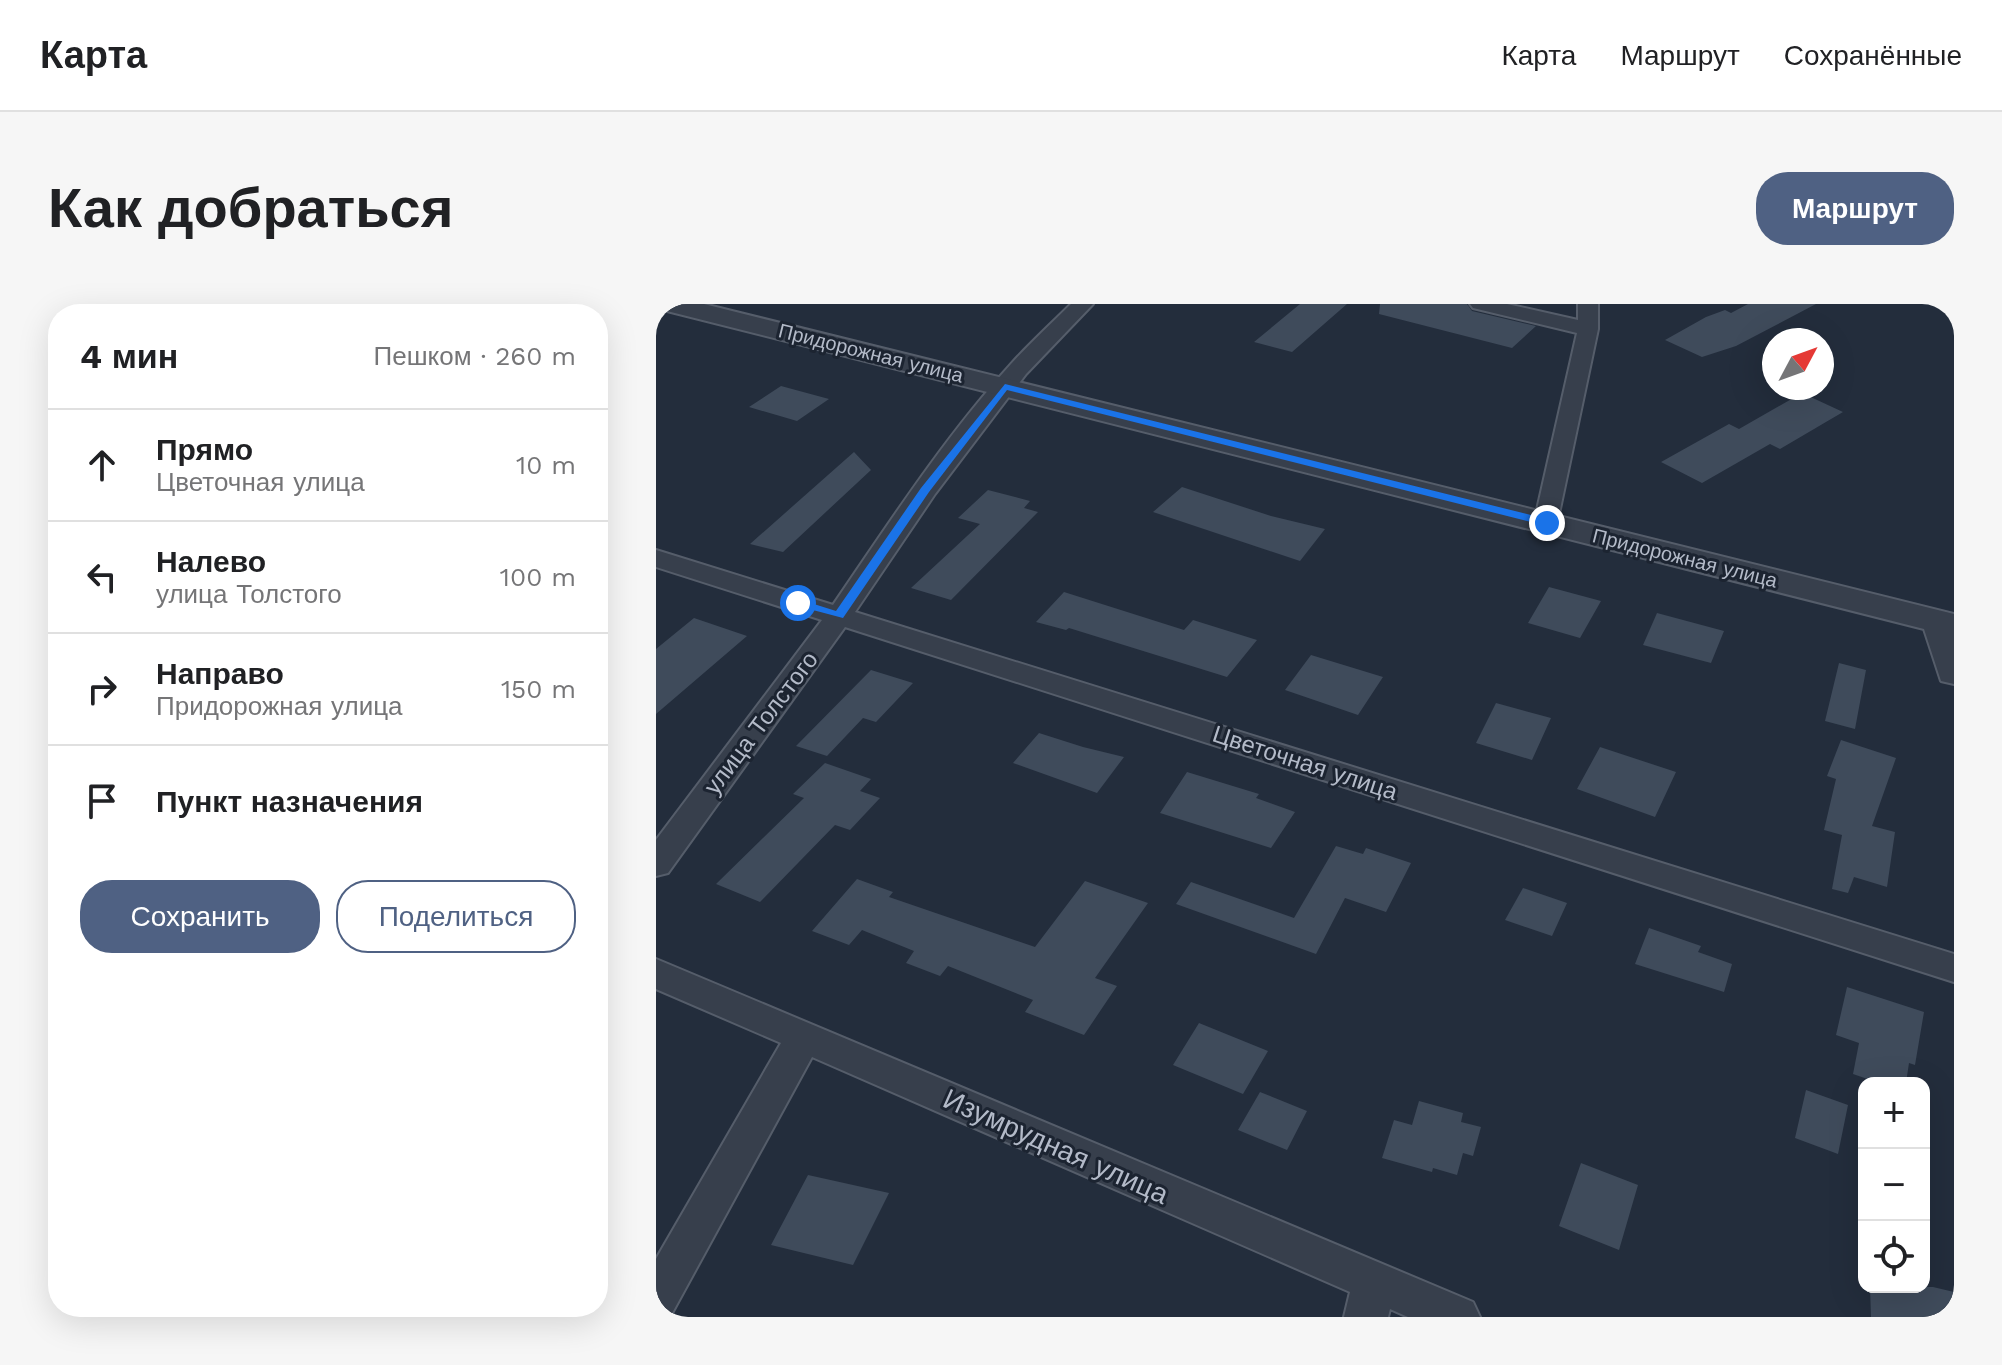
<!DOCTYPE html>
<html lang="ru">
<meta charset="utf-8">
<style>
:root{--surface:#fff;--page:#f6f6f6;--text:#202124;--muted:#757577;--line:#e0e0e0;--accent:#4f6183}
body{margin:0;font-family:"Work Sans",sans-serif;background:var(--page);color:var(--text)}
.controls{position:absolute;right:24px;bottom:24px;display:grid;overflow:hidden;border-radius:16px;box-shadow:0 8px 32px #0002}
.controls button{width:72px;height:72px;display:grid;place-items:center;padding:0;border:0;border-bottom:2px solid var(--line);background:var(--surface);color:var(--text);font:40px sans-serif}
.compass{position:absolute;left:1106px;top:24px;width:72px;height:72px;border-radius:50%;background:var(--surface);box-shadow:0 8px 32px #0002;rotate:49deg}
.stop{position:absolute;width:24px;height:24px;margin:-18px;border:6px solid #1a73e8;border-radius:50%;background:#fff}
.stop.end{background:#1a73e8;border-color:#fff;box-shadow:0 2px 8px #0008}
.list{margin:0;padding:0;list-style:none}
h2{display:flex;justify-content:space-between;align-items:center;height:104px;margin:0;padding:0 32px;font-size:34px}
h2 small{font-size:26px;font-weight:400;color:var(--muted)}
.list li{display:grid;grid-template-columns:52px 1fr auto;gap:24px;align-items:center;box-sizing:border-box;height:112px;padding:0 32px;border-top:2px solid var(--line)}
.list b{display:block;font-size:30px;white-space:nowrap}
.list p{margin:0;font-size:26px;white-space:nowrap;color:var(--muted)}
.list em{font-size:26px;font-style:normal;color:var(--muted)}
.actions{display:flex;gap:16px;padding:24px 32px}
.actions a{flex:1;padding:18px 0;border:2px solid var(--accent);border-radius:32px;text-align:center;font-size:28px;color:var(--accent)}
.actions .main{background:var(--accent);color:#fff}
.icon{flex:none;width:44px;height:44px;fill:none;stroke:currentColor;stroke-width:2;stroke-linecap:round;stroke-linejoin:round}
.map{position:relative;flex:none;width:1298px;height:1013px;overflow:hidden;border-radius:32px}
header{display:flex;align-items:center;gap:48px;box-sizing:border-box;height:112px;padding:0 40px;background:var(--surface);border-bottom:2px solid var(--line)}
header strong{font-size:38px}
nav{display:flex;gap:44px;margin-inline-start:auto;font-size:28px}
.intro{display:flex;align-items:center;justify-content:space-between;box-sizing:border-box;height:192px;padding:0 48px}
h1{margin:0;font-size:56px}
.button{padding:20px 36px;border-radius:32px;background:var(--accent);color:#fff;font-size:28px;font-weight:700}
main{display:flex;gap:48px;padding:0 48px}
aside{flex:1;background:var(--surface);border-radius:32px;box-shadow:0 8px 32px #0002}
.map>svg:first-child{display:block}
.building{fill:#3f4b5b}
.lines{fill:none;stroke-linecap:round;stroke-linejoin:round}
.minor-casing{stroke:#555d6a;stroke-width:4}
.tertiary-casing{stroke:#555d6a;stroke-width:4}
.minor{fill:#373f4c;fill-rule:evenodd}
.tertiary{fill:#373f4c;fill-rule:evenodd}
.route{fill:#1a73e8}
.labels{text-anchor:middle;stroke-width:6;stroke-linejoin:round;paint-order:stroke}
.far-street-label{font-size:20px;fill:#b3bac8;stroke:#1c2431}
.street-label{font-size:24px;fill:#b3bac8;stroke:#1c2431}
.near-street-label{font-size:28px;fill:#b3bac8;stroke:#1c2431}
</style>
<header>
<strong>Карта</strong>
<nav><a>Карта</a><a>Маршрут</a><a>Сохранённые</a></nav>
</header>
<div class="intro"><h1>Как добраться</h1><a class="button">Маршрут</a></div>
<main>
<aside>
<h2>4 мин<small>Пешком · 260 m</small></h2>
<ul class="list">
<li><svg class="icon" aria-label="ahead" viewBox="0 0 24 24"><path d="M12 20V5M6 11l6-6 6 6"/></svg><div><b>Прямо</b><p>Цветочная улица</p></div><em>10 m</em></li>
<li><svg class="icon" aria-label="left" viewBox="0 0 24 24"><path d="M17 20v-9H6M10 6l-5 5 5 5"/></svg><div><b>Налево</b><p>улица Толстого</p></div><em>100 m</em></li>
<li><svg class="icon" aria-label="right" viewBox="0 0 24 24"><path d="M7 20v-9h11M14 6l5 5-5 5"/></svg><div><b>Направо</b><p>Придорожная улица</p></div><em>150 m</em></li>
<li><svg class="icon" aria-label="arrive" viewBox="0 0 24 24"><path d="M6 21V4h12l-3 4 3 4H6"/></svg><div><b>Пункт назначения</b></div></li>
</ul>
<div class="actions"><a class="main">Сохранить</a><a>Поделиться</a></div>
</aside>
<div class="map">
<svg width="1298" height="1013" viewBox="0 0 1298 1013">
<rect width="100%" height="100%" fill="#232d3c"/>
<path class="building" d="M 644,0 L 691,0 L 636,48 L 598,38 Z
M 724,0 L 811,0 L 816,7 L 880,22 L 856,44 L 723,10 Z
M 1092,0 L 1160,0 L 1080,42 L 1046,53 L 1009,36 L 1050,13 L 1069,6 L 1075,9 Z
M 125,82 L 173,95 L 141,117 L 93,103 Z
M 1146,89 L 1187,108 L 1124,145 L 1114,140 L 1046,179 L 1005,158 L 1073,120 L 1083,125 Z
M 198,148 L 215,166 L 127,248 L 94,240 Z
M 526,183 L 615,212 L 669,225 L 644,257 L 497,208 Z
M 332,186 L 374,197 L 368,204 L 382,208 L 295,296 L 255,284 L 324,220 L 302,214 Z
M 893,283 L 945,297 L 924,334 L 872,319 Z
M 408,288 L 528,326 L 537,316 L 601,336 L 571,373 L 413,324 L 410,326 L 380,318 Z
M 1001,309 L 1068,327 L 1055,359 L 987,341 Z
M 38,314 L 91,332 L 0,410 L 0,345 Z
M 655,351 L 727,373 L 702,411 L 629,386 Z
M 1183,359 L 1210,366 L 1199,425 L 1169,417 Z
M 215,366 L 257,379 L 220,418 L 207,414 L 171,452 L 140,442 Z
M 840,399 L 895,414 L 876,456 L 820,439 Z
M 383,429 L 427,443 L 468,453 L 441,489 L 357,459 Z
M 1185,436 L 1240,454 L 1216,522 L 1239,528 L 1231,583 L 1198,573 L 1192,589 L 1176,585 L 1186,531 L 1168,526 L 1180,475 L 1171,472 Z
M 944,443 L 1020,468 L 999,513 L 921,485 Z
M 169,459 L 215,475 L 204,487 L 224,494 L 194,526 L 179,521 L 104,598 L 60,580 L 148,494 L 137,490 Z
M 531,468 L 603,490 L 600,494 L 639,508 L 615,544 L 504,509 Z
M 680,542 L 707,550 L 710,544 L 755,559 L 730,608 L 689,594 L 660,650 L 520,600 L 535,578 L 638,614 Z
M 201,575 L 237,588 L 233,593 L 379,643 L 429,577 L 492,599 L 439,674 L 461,682 L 428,731 L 369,708 L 377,696 L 292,662 L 284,672 L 250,659 L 258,647 L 206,626 L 193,641 L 156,627 Z
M 867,584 L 911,599 L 896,632 L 849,616 Z
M 993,624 L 1045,642 L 1042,648 L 1076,660 L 1068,688 L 979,660 Z
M 1191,683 L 1268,708 L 1259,761 L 1253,759 L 1250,779 L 1223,779 L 1197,770 L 1203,739 L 1180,731 Z
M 543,719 L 612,747 L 587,790 L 517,761 Z
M 1150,786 L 1192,801 L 1182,850 L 1139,834 Z
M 604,788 L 651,807 L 631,846 L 582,826 Z
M 763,797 L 807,809 L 805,818 L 825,823 L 817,852 L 807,849 L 801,871 L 777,864 L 776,868 L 726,854 L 738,816 L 756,821 Z
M 925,859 L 982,881 L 963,946 L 903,922 Z
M 152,871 L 233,889 L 197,961 L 115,941 Z
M 1214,983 L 1277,983 L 1298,988 L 1298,1013 L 1215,1013 Z"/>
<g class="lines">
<defs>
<path id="minor" d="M 415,0 L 437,0 L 370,70 L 279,190 L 199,308 L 1298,650 L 1298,678 L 189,323 L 12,569 L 0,572 L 0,536 L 166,316 L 0,263 L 0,246 L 177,301 C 233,219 288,134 355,60 C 374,39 395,20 415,0 Z
M 814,0 L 851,0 L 922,16 L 922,0 L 942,0 L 942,25 L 900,224 L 891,227 L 878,219 L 921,29 L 817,4 Z
M 0,655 L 817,998 L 824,1013 L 752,1013 L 734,1005 L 732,1013 L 688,1013 L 694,988 L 156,753 L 15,1011 L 0,1013 L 0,955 L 125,739 L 0,685 Z"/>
<path id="tertiary" d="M 3,0 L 48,0 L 1298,310 L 1298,380 L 1285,377 L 1268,325 L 7,6 Z"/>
</defs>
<use href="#minor" class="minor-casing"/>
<use href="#tertiary" class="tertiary-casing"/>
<use href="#minor" class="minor"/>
<use href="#tertiary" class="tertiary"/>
</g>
<path class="route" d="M 349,80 L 895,216 L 896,219 L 891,222 L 351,86 L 273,188 L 187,314 L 138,301 L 142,295 L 180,307 L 265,184 Z"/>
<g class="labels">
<g class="far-street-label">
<text transform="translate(215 49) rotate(14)" y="7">Придорожная улица</text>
<text transform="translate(1029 254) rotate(14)" y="7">Придорожная улица</text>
</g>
<g class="street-label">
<text transform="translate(105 419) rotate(-53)" y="8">улица Толстого</text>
<text transform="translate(649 459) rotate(18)" y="8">Цветочная улица</text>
</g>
<g class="near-street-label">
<text transform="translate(400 842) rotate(24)" y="10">Изумрудная улица</text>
</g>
</g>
</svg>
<div class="controls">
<button>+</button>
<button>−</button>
<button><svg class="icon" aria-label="locate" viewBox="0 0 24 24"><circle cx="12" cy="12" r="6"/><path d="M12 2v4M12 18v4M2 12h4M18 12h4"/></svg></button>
</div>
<svg class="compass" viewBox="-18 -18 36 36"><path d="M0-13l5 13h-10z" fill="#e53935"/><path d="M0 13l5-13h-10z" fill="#757577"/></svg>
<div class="stop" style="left:142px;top:299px"></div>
<div class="stop end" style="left:891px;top:219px"></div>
</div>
</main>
